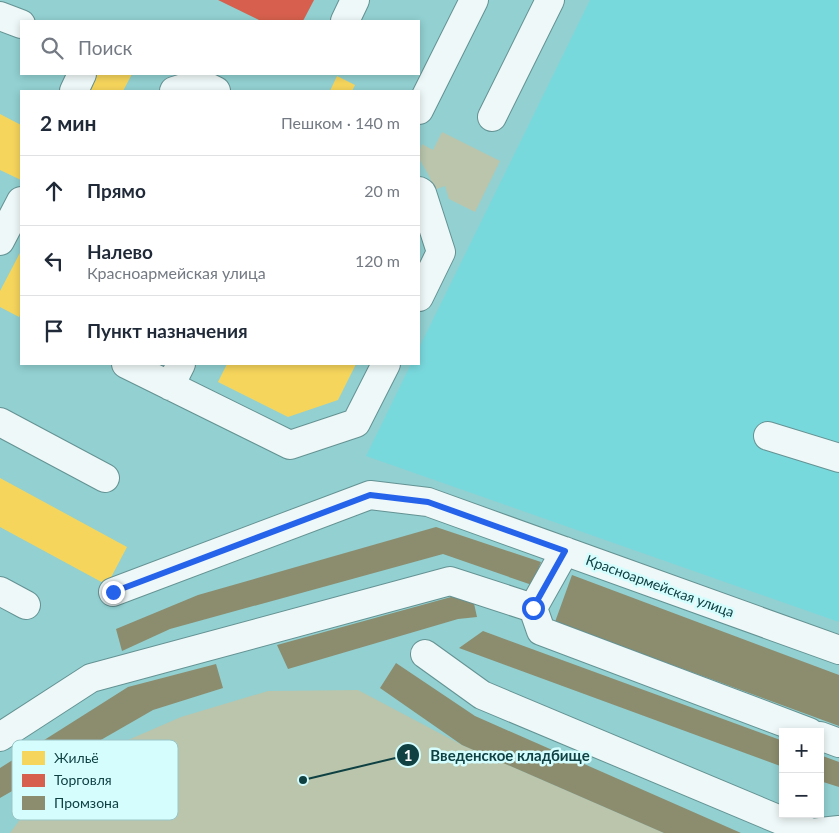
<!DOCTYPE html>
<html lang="ru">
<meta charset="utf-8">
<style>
:root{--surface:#fff;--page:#f6f6f7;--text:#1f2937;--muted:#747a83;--line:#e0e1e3}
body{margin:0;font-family:Lato,sans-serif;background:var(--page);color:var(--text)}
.controls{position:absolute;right:15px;bottom:15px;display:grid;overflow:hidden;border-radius:0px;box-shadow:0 2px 8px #0003}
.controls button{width:45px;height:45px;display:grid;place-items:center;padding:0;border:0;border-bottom:1px solid var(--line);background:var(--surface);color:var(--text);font:25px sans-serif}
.stop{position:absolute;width:15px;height:15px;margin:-11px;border:4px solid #2563eb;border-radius:50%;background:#fff}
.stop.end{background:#2563eb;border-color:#fff;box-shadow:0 1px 5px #0008}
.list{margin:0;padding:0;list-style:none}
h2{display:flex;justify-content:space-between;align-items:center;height:65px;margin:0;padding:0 20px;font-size:21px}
h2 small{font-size:16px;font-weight:400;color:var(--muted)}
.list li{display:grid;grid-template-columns:32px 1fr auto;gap:15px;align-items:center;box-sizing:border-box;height:70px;padding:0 20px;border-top:1px solid var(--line)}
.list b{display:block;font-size:19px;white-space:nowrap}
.list p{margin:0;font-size:16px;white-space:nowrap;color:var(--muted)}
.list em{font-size:16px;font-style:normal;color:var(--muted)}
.icon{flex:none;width:28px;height:28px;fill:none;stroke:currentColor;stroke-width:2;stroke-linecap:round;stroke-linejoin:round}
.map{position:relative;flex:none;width:839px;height:833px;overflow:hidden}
.search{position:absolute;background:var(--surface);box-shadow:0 2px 8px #0003;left:20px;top:20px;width:400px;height:55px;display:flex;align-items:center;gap:12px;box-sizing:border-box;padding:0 18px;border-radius:0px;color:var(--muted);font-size:19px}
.panel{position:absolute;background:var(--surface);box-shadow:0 2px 8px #0003;left:20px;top:90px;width:400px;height:275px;border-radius:0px}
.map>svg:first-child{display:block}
.built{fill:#78d9dd}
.green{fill:#bac5ac}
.homes{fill:#f6d55c}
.shops{fill:#d6604d}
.industry{fill:#8c8c6e}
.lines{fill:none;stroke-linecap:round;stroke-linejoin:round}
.minor-casing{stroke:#649293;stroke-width:30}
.minor{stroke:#eff8f8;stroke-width:28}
.route{stroke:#2563eb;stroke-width:6}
.labels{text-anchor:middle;stroke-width:5;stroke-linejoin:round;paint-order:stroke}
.street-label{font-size:14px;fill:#0f4143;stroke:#d5fdfe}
.key{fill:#d5fdfe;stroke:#9ac5c6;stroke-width:1}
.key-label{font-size:14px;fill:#0f4143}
.leader{fill:none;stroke:#0f4143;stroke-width:2}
.callout-dot{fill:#0f4143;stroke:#d5fdfe;stroke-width:2}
.mark-label{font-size:15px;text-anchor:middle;font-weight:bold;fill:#fff}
.callout-label{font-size:15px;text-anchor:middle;font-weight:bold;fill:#0f4143;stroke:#d5fdfe;stroke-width:5;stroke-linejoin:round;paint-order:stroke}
</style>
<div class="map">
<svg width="839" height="833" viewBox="0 0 839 833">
<rect width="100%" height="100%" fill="#92d0d1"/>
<path class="built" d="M 590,0 L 839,0 L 839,622 L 366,456 L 411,364 L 419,364 L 419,348 Z"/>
<path class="green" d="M 442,132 L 500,161 L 475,212 L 449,199 L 445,186 L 434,190 C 432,185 431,179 428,174 C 422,162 415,159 422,144 L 433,150 Z
M 358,690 L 462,745 L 664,833 L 10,833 L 30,806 L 98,753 L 181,717 L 268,691 Z"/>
<path class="homes" d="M 96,74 L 132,74 L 123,91 L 87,91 Z
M 337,76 L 355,85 L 352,91 L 330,91 Z
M 0,114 L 21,125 L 21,180 L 0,170 Z
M 21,251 L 21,313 L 19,317 L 0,307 L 0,291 Z
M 227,364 L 356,364 L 338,400 L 288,417 L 218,382 Z
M 0,478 L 127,547 L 107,585 L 0,527 Z"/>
<path class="shops" d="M 218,0 L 314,0 L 303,21 L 261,21 Z"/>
<path class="industry" d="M 436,527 L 541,562 L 532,585 L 443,554 L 170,629 L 122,651 L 116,629 L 198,595 Z
M 572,575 L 839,675 L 839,726 L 555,622 Z
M 451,597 L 473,599 L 477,617 L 458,619 L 288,669 L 277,645 Z
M 483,631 L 783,741 L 783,767 L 459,648 Z
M 396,663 L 475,716 L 741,833 L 664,833 L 462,745 L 380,688 Z
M 216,664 L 223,688 L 153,710 L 0,798 L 0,768 L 128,687 Z
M 820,755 L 839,762 L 839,787 L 820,781 Z"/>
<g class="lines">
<defs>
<path id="minor" d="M 0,16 L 21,24
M 345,21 L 355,0
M 74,91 L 82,74
M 174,91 L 200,83 L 216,91
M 419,110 L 474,0
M 492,117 L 550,0
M 419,191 L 422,193 L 441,252 L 419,297
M 0,241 L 21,201
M 126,364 L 290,445 L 356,423 L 386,364
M 170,386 L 181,364
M 0,422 L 105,478
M 768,436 L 839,458
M 0,591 L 26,605
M 113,592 L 370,495 L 428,502 L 839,650
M 533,608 L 541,631 L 809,732
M 425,654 L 482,695 L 811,833 L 839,830
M 820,736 L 839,743
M 0,737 L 91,678 L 450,581 L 533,608 L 565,551"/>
</defs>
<use href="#minor" class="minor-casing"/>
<use href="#minor" class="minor"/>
</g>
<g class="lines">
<path class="route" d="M 113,592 L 370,495 L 428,502 L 565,551 L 533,608"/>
</g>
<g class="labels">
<g class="street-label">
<text transform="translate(660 586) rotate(20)" y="5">Красноармейская улица</text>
</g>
</g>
<rect x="12" y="740" width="166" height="80" rx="8" class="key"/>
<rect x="22" y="751" width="23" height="14" fill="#f6d55c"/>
<rect x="22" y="774" width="23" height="13" fill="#d6604d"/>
<rect x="22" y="796" width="23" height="14" fill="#8c8c6e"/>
<g class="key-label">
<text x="54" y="763">Жильё</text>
<text x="54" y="785">Торговля</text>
<text x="54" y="808">Промзона</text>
</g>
<path class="leader" d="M303 780L408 755"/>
<g class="callout-dot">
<circle cx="303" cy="780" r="5"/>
<circle cx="408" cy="755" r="12"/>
</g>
<g class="mark-label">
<text x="408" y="761">1</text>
</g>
<g class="callout-label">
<text x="510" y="761">Введенское кладбище</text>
</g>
</svg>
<div class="controls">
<button>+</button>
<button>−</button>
</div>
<div class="stop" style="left:533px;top:608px"></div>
<div class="stop end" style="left:113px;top:592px"></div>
<div class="search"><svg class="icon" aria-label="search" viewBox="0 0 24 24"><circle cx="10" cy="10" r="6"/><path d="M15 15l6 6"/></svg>Поиск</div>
<section class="panel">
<h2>2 мин<small>Пешком · 140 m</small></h2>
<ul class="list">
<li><svg class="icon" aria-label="ahead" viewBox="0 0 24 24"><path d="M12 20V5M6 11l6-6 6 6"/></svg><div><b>Прямо</b></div><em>20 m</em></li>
<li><svg class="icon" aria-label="left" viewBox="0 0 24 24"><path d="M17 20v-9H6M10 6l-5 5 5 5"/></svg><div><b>Налево</b><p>Красноармейская улица</p></div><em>120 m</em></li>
<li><svg class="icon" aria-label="arrive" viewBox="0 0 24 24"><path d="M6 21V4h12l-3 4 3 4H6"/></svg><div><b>Пункт назначения</b></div></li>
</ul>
</section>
</div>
